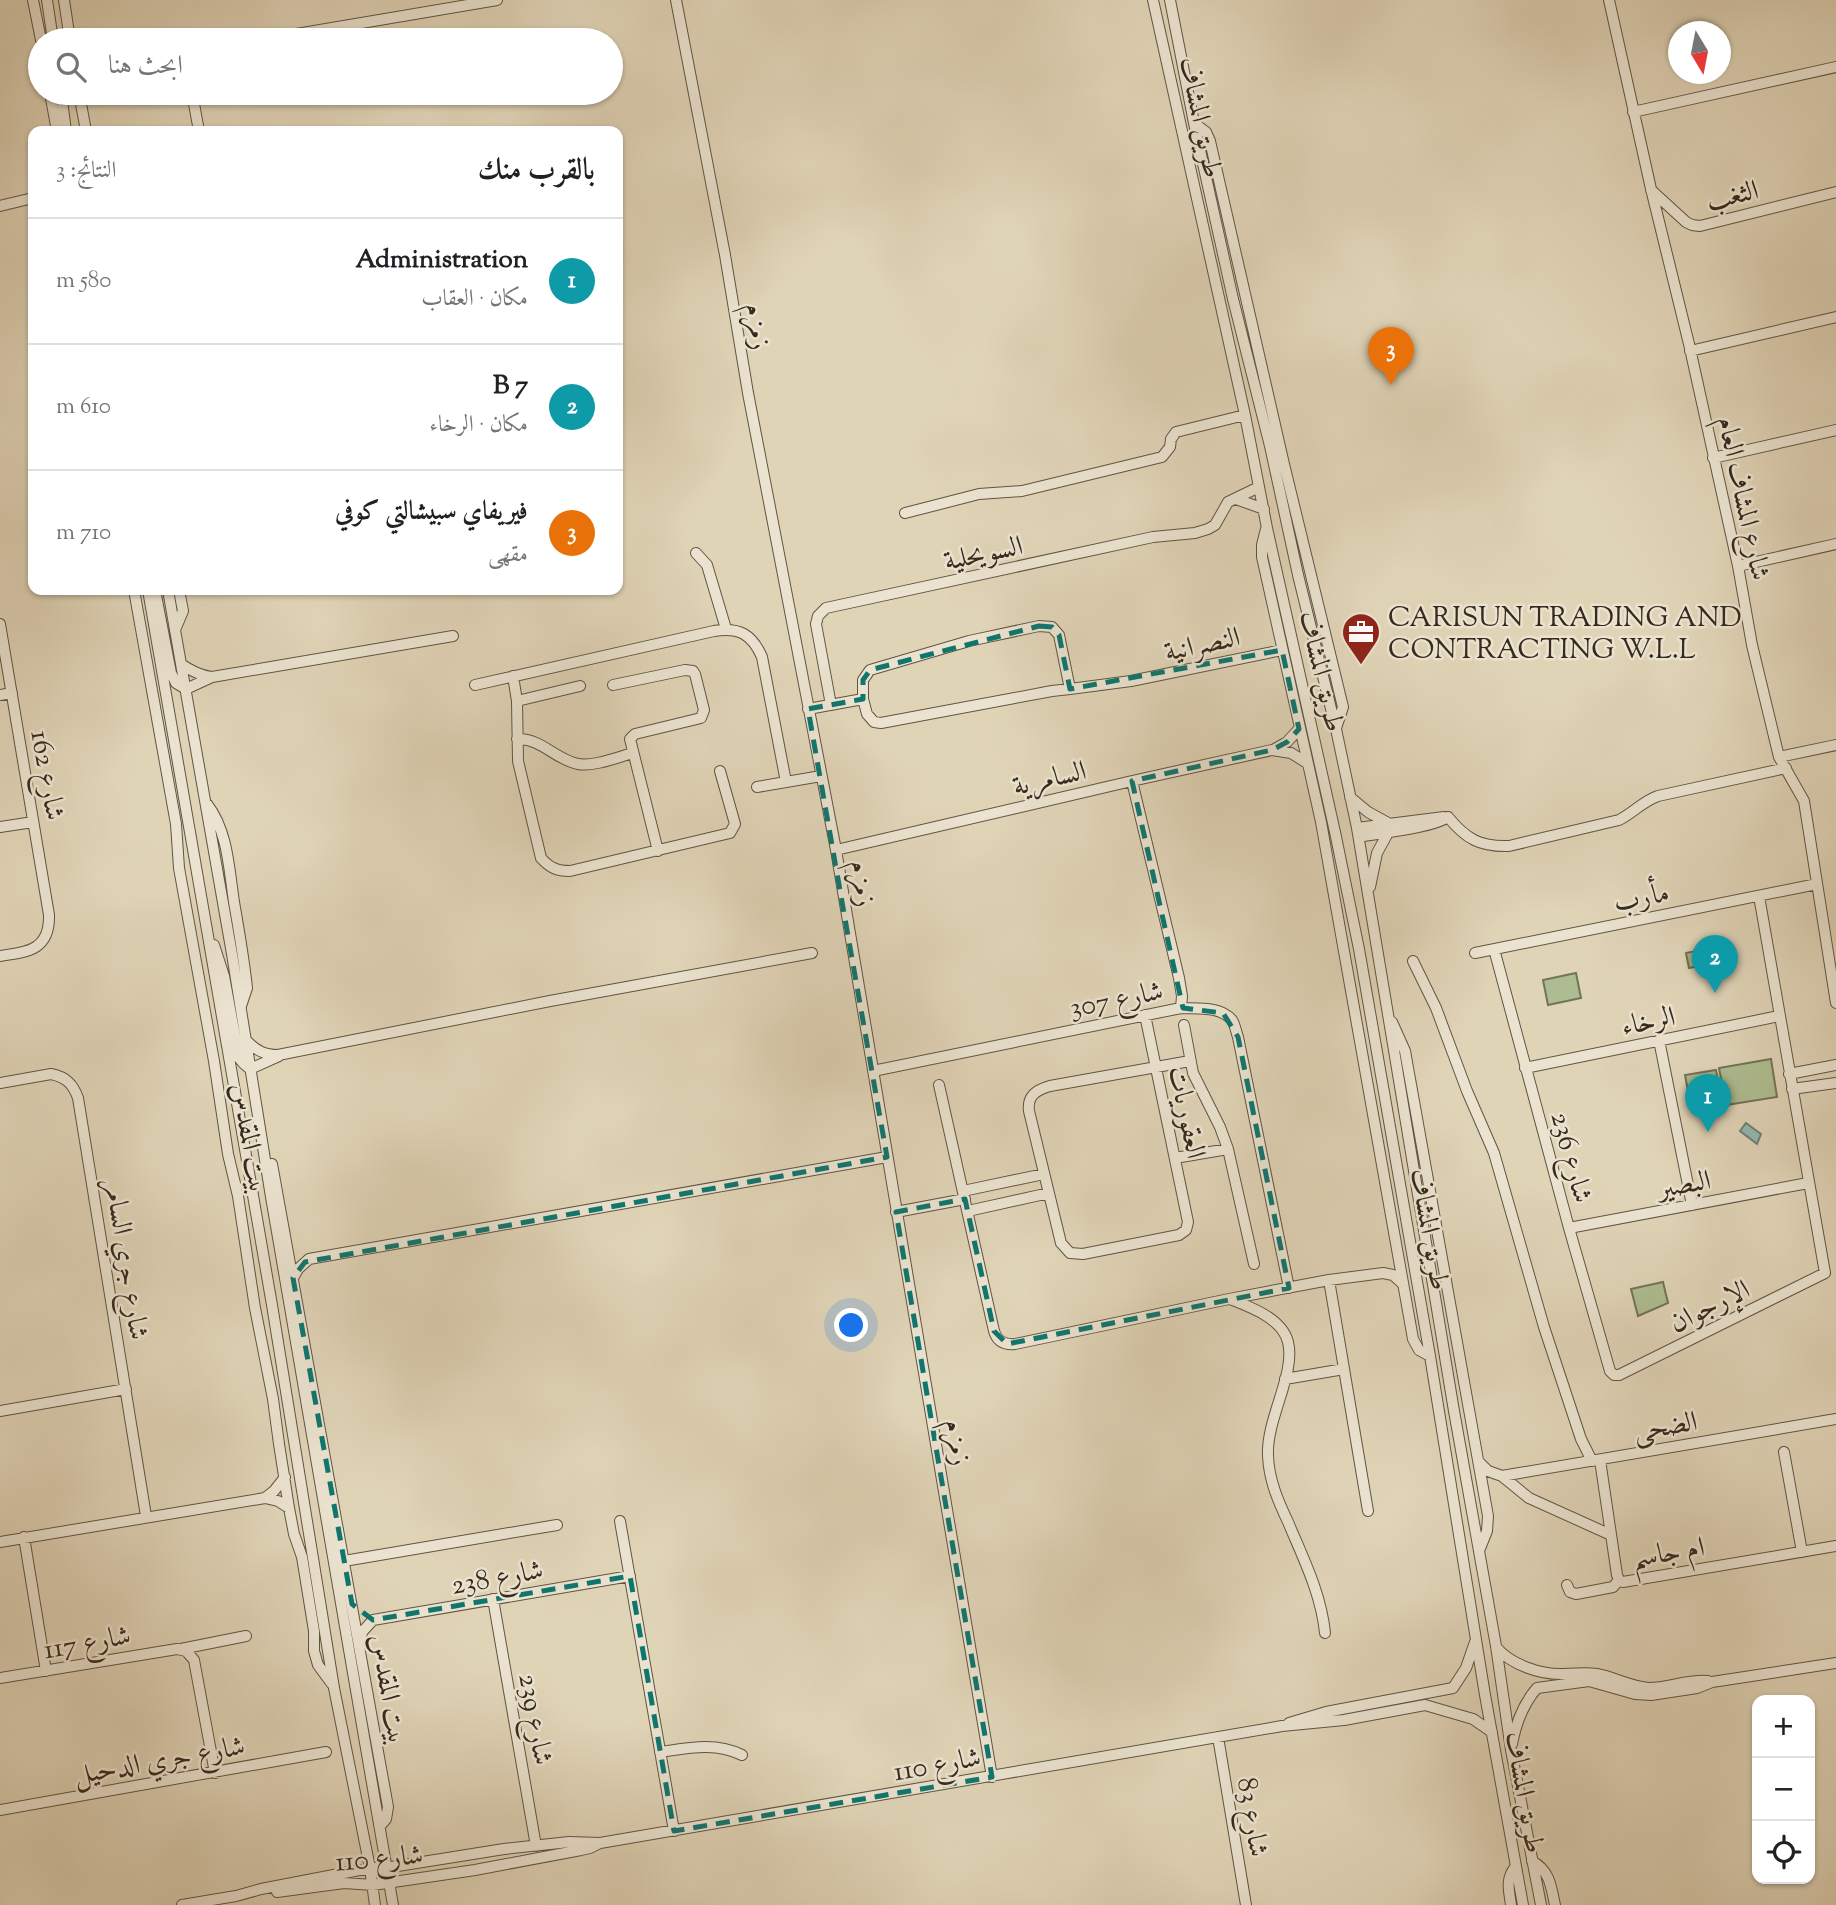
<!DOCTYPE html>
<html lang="ar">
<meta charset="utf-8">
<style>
:root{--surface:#fff;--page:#f6f6f6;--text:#202124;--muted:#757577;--line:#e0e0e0;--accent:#d93025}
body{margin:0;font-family:"Sorts Mill Goudy",Amiri,serif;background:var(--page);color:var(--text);direction:rtl}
.controls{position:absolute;right:21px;bottom:21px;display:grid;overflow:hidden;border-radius:14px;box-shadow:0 2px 5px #0004}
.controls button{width:63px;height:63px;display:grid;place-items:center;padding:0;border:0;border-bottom:2px solid var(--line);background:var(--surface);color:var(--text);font:35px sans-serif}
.compass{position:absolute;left:1668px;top:21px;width:63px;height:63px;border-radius:50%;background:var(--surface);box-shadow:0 2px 5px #0004;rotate:170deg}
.you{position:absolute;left:852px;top:1326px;width:24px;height:24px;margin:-18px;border:5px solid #fff;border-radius:50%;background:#1a73e8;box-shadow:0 0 0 10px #1a73e833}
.badge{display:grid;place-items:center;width:46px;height:46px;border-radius:50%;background:var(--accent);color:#fff;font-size:23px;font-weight:700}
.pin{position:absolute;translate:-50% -58px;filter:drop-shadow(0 2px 4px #0008)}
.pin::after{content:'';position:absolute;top:37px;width:24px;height:21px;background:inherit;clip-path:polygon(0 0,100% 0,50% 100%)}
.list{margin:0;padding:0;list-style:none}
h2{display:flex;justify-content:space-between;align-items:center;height:91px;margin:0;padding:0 28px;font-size:30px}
h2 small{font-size:23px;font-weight:400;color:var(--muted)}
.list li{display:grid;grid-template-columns:46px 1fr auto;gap:21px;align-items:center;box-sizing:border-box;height:126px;padding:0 28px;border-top:2px solid var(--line)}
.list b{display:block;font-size:26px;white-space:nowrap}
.list p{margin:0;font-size:23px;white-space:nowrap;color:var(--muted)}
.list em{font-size:23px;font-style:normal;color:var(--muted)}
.icon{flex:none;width:38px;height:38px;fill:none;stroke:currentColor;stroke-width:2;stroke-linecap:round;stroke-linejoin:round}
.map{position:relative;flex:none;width:1836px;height:1905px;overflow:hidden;direction:ltr}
.search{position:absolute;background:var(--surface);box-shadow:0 2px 5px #0004;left:28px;top:28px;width:595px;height:77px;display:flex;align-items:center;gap:18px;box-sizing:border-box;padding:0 24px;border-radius:38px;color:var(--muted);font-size:26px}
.panel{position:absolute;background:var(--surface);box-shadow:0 2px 5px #0004;left:28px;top:126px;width:595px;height:469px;border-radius:14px;direction:rtl}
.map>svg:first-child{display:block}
.green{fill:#aebd91;stroke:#727457;stroke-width:2}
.water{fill:#94b8b2;stroke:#6e7f76;stroke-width:2}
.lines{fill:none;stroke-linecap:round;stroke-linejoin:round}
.minor-casing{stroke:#605444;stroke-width:12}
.minor{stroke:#ebe3d0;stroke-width:10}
.marked{fill:none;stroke:#0f766e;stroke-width:5;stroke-dasharray:14 9;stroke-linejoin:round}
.labels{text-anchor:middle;stroke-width:5;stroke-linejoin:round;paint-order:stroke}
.street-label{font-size:28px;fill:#362a1d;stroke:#ebe3d0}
.poi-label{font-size:28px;fill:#362a1d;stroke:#ebe3d0;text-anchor:start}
</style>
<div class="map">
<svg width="1836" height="1905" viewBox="0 0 1836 1905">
<rect width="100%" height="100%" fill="#e0d4b7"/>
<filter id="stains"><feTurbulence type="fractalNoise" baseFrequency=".00286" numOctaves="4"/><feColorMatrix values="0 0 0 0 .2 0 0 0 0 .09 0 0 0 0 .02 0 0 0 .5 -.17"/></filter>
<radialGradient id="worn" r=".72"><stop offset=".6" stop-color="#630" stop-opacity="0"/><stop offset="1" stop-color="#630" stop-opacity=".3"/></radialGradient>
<path class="green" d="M 1727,945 L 1730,960 L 1689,968 L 1686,953 Z
M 1576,973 L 1581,998 L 1548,1005 L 1543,980 Z
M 1771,1059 L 1777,1097 L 1726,1105 L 1719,1068 Z
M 1716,1070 L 1719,1086 L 1688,1091 L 1685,1075 Z
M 1719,1088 L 1722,1101 L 1705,1104 L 1703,1091 Z
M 1663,1282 L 1668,1303 L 1638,1316 L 1631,1289 Z"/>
<path class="water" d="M 1746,1123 L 1761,1134 L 1757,1144 L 1740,1131 Z"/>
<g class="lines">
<defs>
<path id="minor" d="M 33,0 L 41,40
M 47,0 L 53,40
M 64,0 L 70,40
M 676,0 L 725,255 L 748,393 L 836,850 L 992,1777
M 1153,0 L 1245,415 L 1267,528 L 1335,832 L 1359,949 L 1430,1356 L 1485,1695 L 1523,1905
M 1170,0 L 1194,123 L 1233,299 L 1270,446 L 1298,575 L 1336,729 L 1357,828 L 1454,1411 L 1496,1646 L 1511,1750 L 1541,1905
M 1609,0 L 1651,189 L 1689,344 L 1738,566 L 1752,645 L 1779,757 L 1804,801 L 1836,1003
M 261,40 L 497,0
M 50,93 L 57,131
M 61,93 L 66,131
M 79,93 L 86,131
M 192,93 L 199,131
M 1633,112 L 1836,67
M 1194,123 L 1206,132 L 1210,141 L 1284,464 L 1343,707 L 1336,728
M 1651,190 L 1686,222 L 1692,225 L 1700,226 L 1836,192
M 0,206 L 33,198
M 1690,351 L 1836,317
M 1713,458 L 1836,430
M 1236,499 L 1264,509
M 905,513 L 979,494 L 1022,491 L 1162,457 L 1170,447 L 1171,439 L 1176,432 L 1245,415
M 1266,529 L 1262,545 L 1262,557 L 1321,822 L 1413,1339 L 1419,1350 L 1430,1356
M 696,553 L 707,565 L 726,629
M 1738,566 L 1836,544
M 134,590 L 176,824 L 179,868 L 214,1061 L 228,1154 L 238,1196 L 255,1308 L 273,1399 L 279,1444 L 289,1508 L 294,1534 L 302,1557 L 314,1631 L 314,1651 L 318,1665 L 332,1684
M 148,590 L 272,1305 L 334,1688 L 370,1868 L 375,1905
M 155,590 L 171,673 L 176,683 L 186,689
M 168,590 L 232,954 L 271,1197 L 393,1905
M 0,624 L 49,915 C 50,950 28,952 0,956
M 175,630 L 183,611 L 179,590
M 181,664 C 191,671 199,675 211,677
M 513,676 L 517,701 L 518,761 L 541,858 C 550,868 557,871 570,871 L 730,833 L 735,824 L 720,771
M 475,685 L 714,631 C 739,627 752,634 762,657 L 786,782
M 613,685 L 685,670 L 693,671 L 695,674 L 704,710 L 701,718 L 635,734 L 630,739 L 658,851
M 186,689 L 212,677 L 453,636
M 0,695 L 12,693
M 863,699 L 867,714 L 874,722 L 881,723 L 1052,691 L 1070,689
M 517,701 L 580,686
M 831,705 L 816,624 L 818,616 L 826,608 L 1153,537 L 1195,533 L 1208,529 L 1215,525 L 1228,502 L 1259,487
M 808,709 L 863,699 L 863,680 L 870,670 L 969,641 L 1039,626 L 1052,627 L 1059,635 L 1070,689 L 1131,681 L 1282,650
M 517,739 C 541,738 556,760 578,764 C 593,767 618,757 633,753
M 1273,750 L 1287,742 L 1299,729
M 1779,757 L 1836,745
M 757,787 L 821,776
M 1350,797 L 1368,812 L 1388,823
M 207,804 C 228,831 229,869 234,902 C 239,931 244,959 247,988 L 241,1006
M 1448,817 C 1466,839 1480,847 1509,846 L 1619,820 C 1633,813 1643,801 1658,796 L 1786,768
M 0,827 L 33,822
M 1357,828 L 1444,817
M 1359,837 C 1380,833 1432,828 1448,817
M 836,850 L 1132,781 L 1272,750 L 1291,753 L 1307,763
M 1370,887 L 1377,853 L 1389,831
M 214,945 L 224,976 L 239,1058 L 244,1064 L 250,1069
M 1494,949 L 1569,1228 L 1610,1371 L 1614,1375 L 1619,1375 L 1825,1273 L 1759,896
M 1475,953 L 1817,884
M 1413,961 L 1436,1008 L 1467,1091 L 1494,1153 L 1544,1327 L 1581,1439 L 1592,1461
M 1181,1008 C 1197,1009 1220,1006 1232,1020 C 1235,1024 1236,1032 1238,1037 L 1289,1288
M 1145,1015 L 1188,1222 L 1186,1230 L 1179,1235 L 1083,1254 L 1070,1253 L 1061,1243 L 1029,1111 C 1027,1096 1036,1090 1050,1086 L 1190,1061
M 1392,1022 L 1405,1051 L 1488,1516 L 1487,1531 L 1479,1551
M 1184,1025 L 1193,1073 L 1220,1127 L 1228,1149 L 1254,1264
M 1659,1040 L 1692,1205
M 247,1041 C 256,1051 265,1055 278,1055 L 550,1001 L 812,953
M 1525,1068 L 1779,1016
M 250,1069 L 279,1056
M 873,1071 L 1181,1008 L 1182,996 L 1179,978 L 1132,781
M 1789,1074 L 1836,1065
M 0,1083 L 51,1074 C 66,1077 73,1084 78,1098 L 146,1516
M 939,1085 L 994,1331 C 997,1341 1004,1345 1015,1344 L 1229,1299 L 1329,1280 L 1383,1273 L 1393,1275 L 1403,1284
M 1792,1089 L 1836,1083
M 1175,1158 L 1228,1149
M 272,1164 L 388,1807 L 386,1819 L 380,1826
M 963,1191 L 1044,1174
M 968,1211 L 1049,1193
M 896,1212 L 965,1199
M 1569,1228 L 1808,1183
M 293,1278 L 298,1269 L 309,1259 L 887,1157
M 1329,1280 L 1368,1511
M 1230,1299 C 1250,1307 1282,1318 1288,1342 C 1296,1374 1266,1419 1268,1456 C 1269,1480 1278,1501 1288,1522 C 1303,1558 1321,1593 1325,1633
M 1285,1379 L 1344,1369
M 0,1411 L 126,1389
M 1784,1452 L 1802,1552
M 1600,1460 L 1617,1575 L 1619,1580
M 1479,1462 L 1488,1471 L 1502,1476 L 1836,1419
M 1502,1476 L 1529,1498 L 1611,1535
M 265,1498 L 274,1491 L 285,1477
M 620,1521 L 674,1831
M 24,1537 L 46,1671
M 0,1542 L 265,1498 L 278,1501 L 289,1508
M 344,1561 L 557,1525
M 1619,1580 L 1623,1582 L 1836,1546
M 1567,1585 L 1570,1592 L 1576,1594 L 1613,1587 L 1619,1580
M 493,1599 L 536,1846
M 359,1640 L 363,1631 L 373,1620 L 630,1576
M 1496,1647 C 1511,1665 1541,1675 1564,1674 C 1576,1674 1585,1672 1597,1674 C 1614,1677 1631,1687 1649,1688 C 1669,1688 1688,1679 1708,1681
M 181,1649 L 246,1636
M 0,1678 L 177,1649 L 186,1651 L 194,1660 L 215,1773
M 1289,1723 L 1326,1712 L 1453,1688 L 1466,1668 L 1475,1642
M 1218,1737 L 1246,1905
M 1512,1744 C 1516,1723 1523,1704 1537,1688 L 1589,1681 L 1635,1694 L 1651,1695 L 1697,1688 L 1712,1682 L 1836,1663
M 660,1752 C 689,1748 715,1742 742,1755
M 0,1810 L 326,1752
M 1532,1861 C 1550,1871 1551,1886 1555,1905
M 277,1892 L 344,1883 L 373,1885 L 475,1870 L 581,1850 L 590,1848 L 600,1843
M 182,1905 L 236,1896 L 261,1889 L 370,1868 L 385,1868 L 504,1849 L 569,1842 L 600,1843 L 1282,1726 L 1344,1720 L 1425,1705 L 1473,1719 L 1492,1732
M 1511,1905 C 1509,1890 1505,1879 1516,1866"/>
</defs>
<use href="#minor" class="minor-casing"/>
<use href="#minor" class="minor"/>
</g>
<path class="marked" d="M 1039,626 L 1052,627 L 1059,635 L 1070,689 L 1282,650 L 1299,729 L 1287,742 L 1272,750 L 1132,781 L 1183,1008 L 1223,1013 L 1238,1037 L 1289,1288 L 1007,1344 L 994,1331 L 965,1199 L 896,1212 L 992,1777 L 674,1831 L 630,1576 L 373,1620 L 352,1604 L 293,1278 L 305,1262 L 887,1157 L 808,709 L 863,699 L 863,680 L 870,670 Z"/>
<defs>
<symbol id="office-pin" viewBox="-11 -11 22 30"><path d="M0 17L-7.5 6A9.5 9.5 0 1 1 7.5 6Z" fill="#8f2418" stroke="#ebe3d0"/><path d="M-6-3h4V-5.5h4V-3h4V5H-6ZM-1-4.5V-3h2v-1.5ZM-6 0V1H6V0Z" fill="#fff"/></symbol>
</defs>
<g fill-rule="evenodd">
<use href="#office-pin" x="1339" y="610" width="44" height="60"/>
</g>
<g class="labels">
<g class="street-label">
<text transform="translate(1202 117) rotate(78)" y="10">طريق المشاف</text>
<text transform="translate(1732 194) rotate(-13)" y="10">الثغب</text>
<text transform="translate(759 326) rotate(81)" y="10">زمزم</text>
<text transform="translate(1745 498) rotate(78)" y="10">شارع المشاف العام</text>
<text transform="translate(983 552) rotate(-12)" y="10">السويحلية</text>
<text transform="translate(1202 643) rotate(-12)" y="10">النصرانية</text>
<text transform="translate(1323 671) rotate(77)" y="10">طريق المشاف</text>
<text transform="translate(49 775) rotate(80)" y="10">شارع 162</text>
<text transform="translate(1049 777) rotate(-13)" y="10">السامرية</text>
<text transform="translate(864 883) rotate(81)" y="10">زمزم</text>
<text transform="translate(1641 896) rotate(-11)" y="10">مأرب</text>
<text transform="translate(1116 998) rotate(-11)" y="10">شارع 307</text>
<text transform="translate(1648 1020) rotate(-11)" y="10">الرخاء</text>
<text transform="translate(1188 1112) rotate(78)" y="10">العقوريات</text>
<text transform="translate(251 1138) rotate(80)" y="10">بيت المقدس</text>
<text transform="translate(1573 1157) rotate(75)" y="10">شارع 236</text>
<text transform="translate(1684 1183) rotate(-10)" y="10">البصير</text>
<text transform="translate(1431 1229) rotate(80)" y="10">طريق المشاف</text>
<text transform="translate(128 1259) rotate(81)" y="10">شارع جري السامر</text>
<text transform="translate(1709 1305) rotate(-26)" y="10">الإرجوان</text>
<text transform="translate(1665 1425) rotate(-10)" y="10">الضحى</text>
<text transform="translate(959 1442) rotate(80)" y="10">زمزم</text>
<text transform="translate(1668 1551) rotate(-9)" y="10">ام جاسم</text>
<text transform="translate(497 1576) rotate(-10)" y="10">شارع 238</text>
<text transform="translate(87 1641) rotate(-10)" y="10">شارع 117</text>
<text transform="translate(390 1689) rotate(80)" y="10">بيت المقدس</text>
<text transform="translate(537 1719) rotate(80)" y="10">شارع 239</text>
<text transform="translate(159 1759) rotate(-10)" y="10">شارع جري الدحيل</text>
<text transform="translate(937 1763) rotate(-10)" y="10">شارع 110</text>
<text transform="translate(1526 1792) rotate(80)" y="10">طريق المشاف</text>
<text transform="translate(1254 1817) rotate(81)" y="10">شارع 83</text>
<text transform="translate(379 1857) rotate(-5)" y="10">شارع 110</text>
</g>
<g class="poi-label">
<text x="1388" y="626">CARISUN TRADING AND<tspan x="1388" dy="32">CONTRACTING W.L.L</tspan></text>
</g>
</g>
<rect width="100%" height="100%" filter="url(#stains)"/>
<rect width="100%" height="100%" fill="url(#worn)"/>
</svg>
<div class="controls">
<button>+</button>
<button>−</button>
<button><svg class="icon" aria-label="locate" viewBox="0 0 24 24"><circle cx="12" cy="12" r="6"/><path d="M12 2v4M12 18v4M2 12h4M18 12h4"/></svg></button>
</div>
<svg class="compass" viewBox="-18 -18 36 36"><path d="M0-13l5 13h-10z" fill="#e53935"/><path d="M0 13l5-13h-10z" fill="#757577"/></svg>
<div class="you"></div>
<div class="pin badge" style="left:1708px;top:1132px;background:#0f9aa8">1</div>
<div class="pin badge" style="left:1715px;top:993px;background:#0f9aa8">2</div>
<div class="pin badge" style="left:1391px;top:385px;background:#e8710a">3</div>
<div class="search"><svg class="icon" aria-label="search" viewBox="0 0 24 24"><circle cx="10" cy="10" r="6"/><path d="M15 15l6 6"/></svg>ابحث هنا</div>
<section class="panel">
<h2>بالقرب منك<small>النتائج: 3</small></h2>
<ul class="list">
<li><span class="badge" style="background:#0f9aa8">1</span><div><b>Administration</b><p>مكان · العقاب</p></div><em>580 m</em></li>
<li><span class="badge" style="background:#0f9aa8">2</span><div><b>B 7</b><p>مكان · الرخاء</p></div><em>610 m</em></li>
<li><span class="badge" style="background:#e8710a">3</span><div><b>فيريفاي سبيشالتي كوفي</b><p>مقهى</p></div><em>710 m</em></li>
</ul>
</section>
</div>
